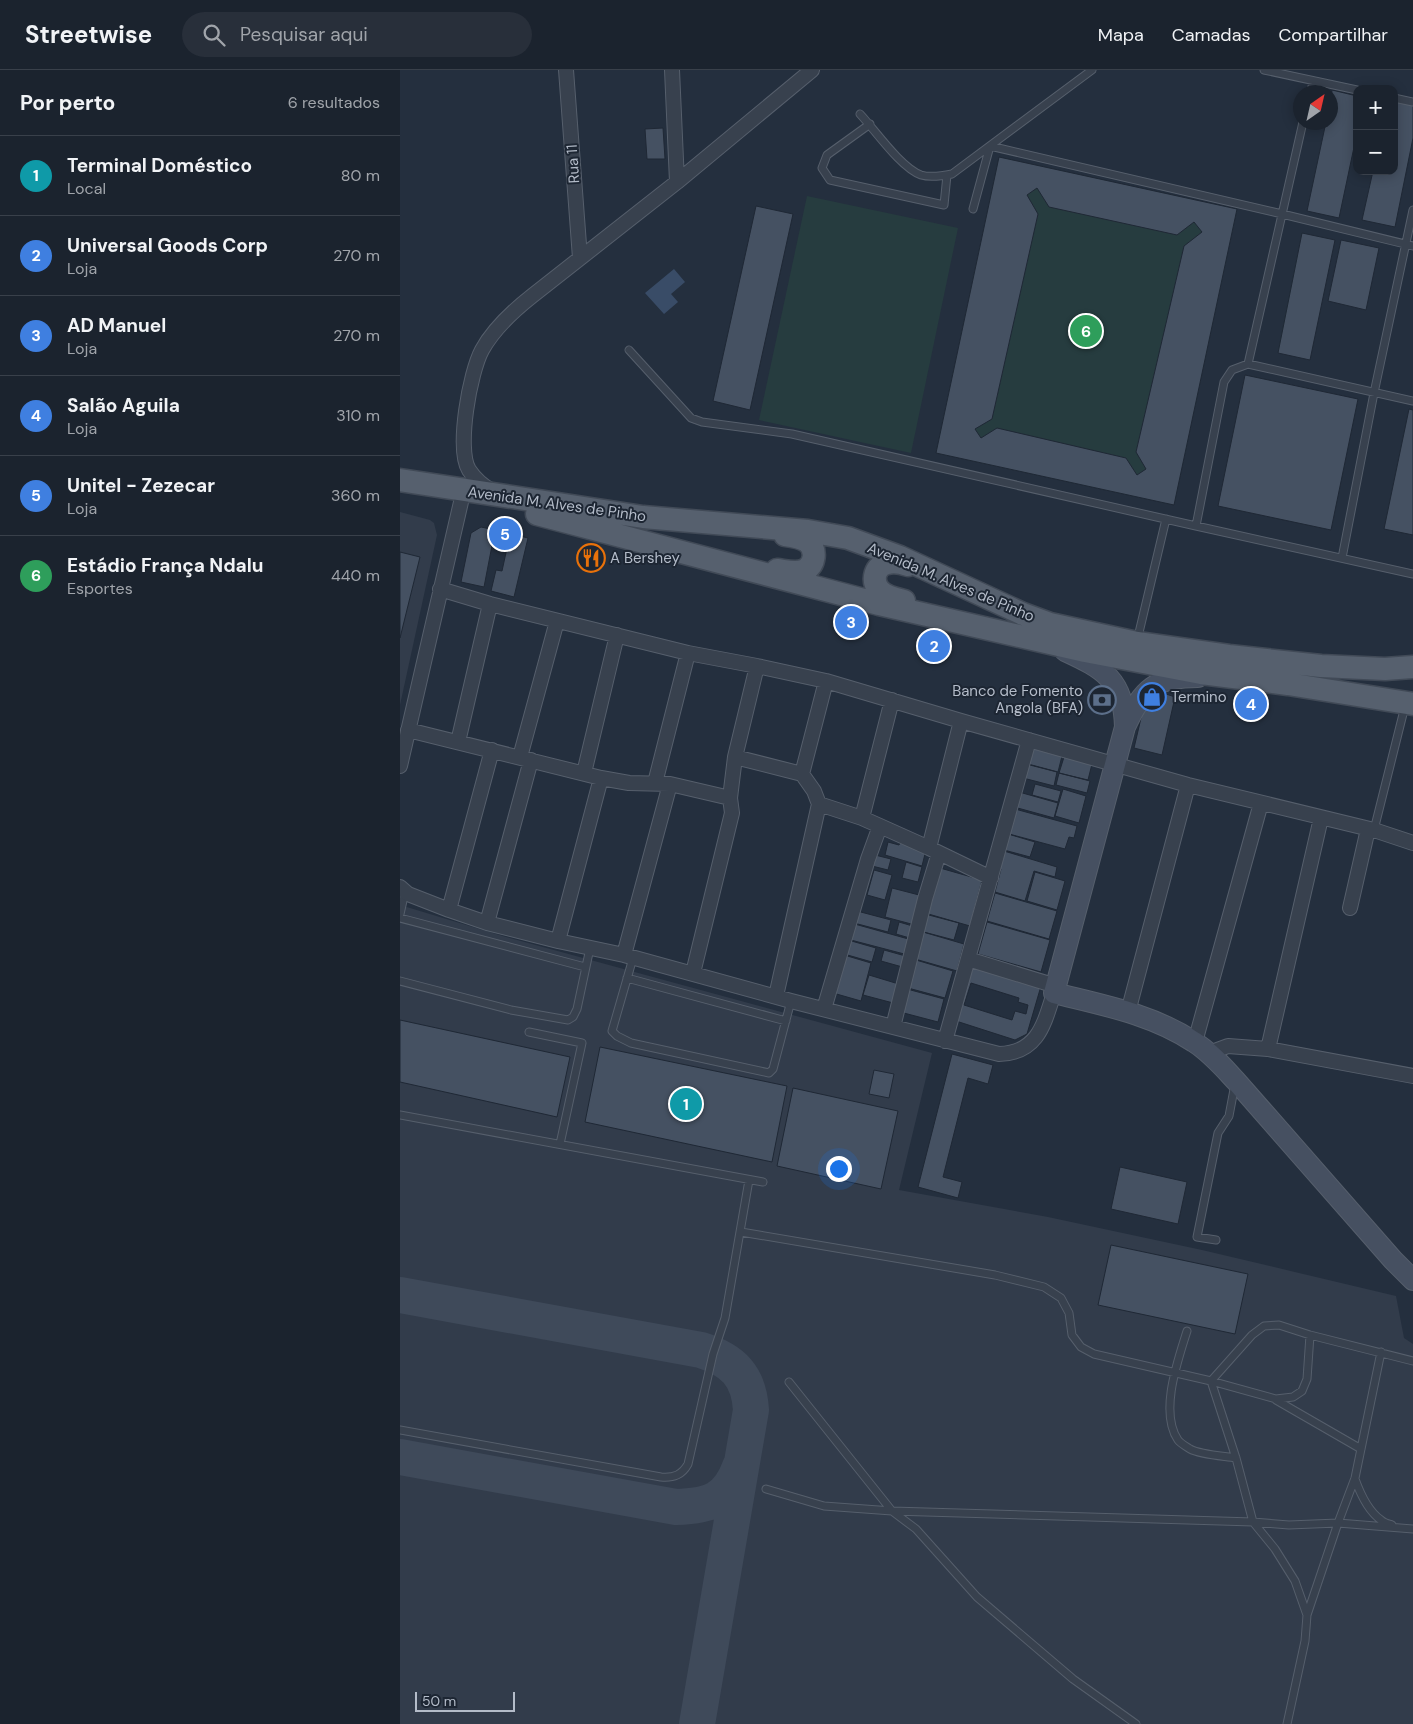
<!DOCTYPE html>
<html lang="pt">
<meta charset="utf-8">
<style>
:root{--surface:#1b232e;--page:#282f3a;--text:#f1f3f6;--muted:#a0a4aa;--line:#39404a;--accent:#8ab4f8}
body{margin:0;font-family:"DM Sans",sans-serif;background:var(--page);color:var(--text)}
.controls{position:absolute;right:15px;top:15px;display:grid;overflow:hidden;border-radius:10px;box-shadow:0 2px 12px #0003}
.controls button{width:45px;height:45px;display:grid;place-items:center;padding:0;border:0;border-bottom:1px solid var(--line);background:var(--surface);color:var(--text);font:25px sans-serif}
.compass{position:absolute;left:893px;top:15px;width:45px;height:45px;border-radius:50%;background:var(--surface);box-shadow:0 2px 12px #0003;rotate:34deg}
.scale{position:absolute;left:15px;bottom:12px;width:100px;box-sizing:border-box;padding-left:5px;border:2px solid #b4bcc9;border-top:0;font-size:14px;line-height:18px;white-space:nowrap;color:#b4bcc9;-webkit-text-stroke:4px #1d2633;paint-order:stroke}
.you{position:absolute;left:438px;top:1098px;width:18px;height:18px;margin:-12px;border:4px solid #fff;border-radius:50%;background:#1a73e8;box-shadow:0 0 0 8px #1a73e833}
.badge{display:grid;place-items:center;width:32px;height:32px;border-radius:50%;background:var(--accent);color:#fff;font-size:16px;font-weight:700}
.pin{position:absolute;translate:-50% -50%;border:2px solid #fff;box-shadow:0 1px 5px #0006}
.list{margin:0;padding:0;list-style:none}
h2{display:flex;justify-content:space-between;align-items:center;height:65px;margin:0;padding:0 20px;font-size:21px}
h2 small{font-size:16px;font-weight:400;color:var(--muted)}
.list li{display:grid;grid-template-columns:32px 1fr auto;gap:15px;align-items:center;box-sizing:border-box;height:80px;padding:0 20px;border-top:1px solid var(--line)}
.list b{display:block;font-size:19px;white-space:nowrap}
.list p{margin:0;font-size:16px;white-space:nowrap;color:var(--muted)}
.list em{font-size:16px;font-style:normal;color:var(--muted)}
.icon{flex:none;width:28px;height:28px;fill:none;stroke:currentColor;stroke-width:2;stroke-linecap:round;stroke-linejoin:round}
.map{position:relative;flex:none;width:1013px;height:1654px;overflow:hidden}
header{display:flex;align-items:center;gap:30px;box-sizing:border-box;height:70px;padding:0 25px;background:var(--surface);border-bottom:1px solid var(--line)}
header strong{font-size:24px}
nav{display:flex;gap:28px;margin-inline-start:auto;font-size:18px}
.search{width:350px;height:45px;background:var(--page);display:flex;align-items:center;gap:12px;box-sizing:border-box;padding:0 18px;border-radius:28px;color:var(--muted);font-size:19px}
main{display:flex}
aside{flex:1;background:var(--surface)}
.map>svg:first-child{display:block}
.airport{fill:#323c4b}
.green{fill:#263c3f}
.water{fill:#394c67}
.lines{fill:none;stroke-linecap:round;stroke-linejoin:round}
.taxiway{stroke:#3f4a5a;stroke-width:36}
.building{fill:#455162;stroke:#1f2835;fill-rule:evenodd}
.lane-casing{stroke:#565f6c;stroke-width:9}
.street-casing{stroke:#565f6c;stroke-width:16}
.secondary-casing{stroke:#565f6c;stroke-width:22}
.primary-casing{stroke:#414a57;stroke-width:25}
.lane{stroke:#38414e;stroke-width:7}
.street{stroke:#38414e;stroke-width:14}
.secondary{stroke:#465061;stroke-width:20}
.primary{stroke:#56606e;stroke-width:22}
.labels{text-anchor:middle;stroke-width:4;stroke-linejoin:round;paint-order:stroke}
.street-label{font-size:15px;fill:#b4bcc9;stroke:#1d2633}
.poi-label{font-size:15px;fill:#b4bcc9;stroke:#1d2633;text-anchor:start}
</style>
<header>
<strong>Streetwise</strong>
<div class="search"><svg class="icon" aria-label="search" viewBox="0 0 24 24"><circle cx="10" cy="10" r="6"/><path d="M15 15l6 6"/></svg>Pesquisar aqui</div>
<nav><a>Mapa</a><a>Camadas</a><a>Compartilhar</a></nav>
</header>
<main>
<aside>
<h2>Por perto<small>6 resultados</small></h2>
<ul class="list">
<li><span class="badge" style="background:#0f9aa8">1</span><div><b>Terminal Doméstico</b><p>Local</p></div><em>80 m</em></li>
<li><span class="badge" style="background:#3f7fe0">2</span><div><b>Universal Goods Corp</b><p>Loja</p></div><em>270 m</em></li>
<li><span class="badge" style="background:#3f7fe0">3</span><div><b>AD Manuel</b><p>Loja</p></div><em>270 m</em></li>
<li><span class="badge" style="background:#3f7fe0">4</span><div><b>Salão Aguila</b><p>Loja</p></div><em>310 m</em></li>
<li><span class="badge" style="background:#3f7fe0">5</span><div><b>Unitel - Zezecar</b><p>Loja</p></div><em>360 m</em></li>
<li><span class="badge" style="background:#2e9e5b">6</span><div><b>Estádio França Ndalu</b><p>Esportes</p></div><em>440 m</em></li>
</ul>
</aside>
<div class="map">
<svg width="1013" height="1654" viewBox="0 0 1013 1654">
<rect width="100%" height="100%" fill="#242f3e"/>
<path class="airport" d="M 0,442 L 30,450 L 34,453 L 37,465 L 0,635 Z
M 0,835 L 106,867 L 532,983 L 499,1120 L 648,1147 L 802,1180 L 996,1226 L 1004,1268 L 1013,1274 L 1013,1654 L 0,1654 Z"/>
<path class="green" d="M 599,87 L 837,139 L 774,435 L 536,383 Z
M 407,126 L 558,158 L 511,383 L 359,350 Z"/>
<path class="water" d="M 274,199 L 285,212 L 271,224 L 278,232 L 264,244 L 245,223 Z"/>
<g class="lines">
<path class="taxiway" d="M 0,1225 L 301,1280 C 333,1290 349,1306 351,1340 L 297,1654
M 0,1387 L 276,1437 C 310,1436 328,1430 340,1397"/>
</g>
<path class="building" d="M 932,20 L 957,26 L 957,63 L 939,148 L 907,141 L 926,52 L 931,52 L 931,29 Z
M 994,31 L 1013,35 L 1013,68 L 995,157 L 962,150 L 973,101 L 994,101 Z
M 263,58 L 265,89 L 247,89 L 245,59 Z
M 599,87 L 837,139 L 774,435 L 536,383 ZM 637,118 L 649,137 L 777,165 L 794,152 L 802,162 L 784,176 L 736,382 L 746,399 L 737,405 L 726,388 L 597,358 L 581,368 L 575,359 L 592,349 L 638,144 L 627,125 Z
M 356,136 L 393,144 L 350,340 L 313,331 Z
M 902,163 L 935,170 L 910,290 L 878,283 Z
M 941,170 L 979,178 L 966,240 L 928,231 Z
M 845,305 L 958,329 L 931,460 L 818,436 Z
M 1009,339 L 1013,340 L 1013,465 L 984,459 Z
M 81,457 L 95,460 L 84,517 L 61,512 L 71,463 Z
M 104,462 L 128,468 L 114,527 L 91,521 L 96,500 L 102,501 L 107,478 L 101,476 Z
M 0,482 L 20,487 L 0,568 Z
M 763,623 L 775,627 L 762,685 L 734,678 L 745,631 L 750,625 Z
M 631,678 L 662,686 L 658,702 L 628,694 Z
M 664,687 L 692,694 L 688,710 L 659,703 Z
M 626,694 L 657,702 L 654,716 L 623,708 Z
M 659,703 L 690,711 L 687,723 L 656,715 Z
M 635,714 L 661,721 L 658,732 L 632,725 Z
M 663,719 L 686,726 L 679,753 L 655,746 Z
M 619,722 L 658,733 L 654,748 L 614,737 Z
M 615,739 L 677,756 L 674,768 L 669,767 L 665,779 L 609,764 Z
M 608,764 L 635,772 L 630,787 L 604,780 Z
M 488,772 L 499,775 L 500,773 L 526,780 L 522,796 L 485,785 Z
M 604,781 L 657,797 L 655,807 L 634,801 L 625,831 L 595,822 L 601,799 L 599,798 Z
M 475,785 L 491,789 L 488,800 L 472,796 Z
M 506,792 L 522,797 L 518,812 L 502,808 Z
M 540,798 L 582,810 L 570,856 L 525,843 Z
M 474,800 L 492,805 L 485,830 L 467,825 Z
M 635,802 L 665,811 L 657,840 L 627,831 Z
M 492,818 L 523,826 L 515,855 L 485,847 Z
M 595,823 L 657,841 L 649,869 L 587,851 Z
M 457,841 L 491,850 L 488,862 L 454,853 Z
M 525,844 L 559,853 L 554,870 L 520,861 Z
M 499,852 L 516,857 L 513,869 L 496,864 Z
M 587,852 L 650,870 L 641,902 L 578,884 Z
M 451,853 L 512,870 L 508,885 L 447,869 Z
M 523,862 L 564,874 L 557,901 L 515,889 Z
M 448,870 L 476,878 L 472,892 L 444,884 Z
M 484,880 L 509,887 L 506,898 L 481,891 Z
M 444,885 L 471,893 L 461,931 L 433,923 Z
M 516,890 L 553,901 L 545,928 L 508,918 Z
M 573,895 L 641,916 L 627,964 L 615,970 L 556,951 ZM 571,913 L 619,928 L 618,932 L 628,935 L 626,944 L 615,941 L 612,950 L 564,935 Z
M 469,905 L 502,915 L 497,934 L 463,925 Z
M 507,919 L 544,929 L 538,952 L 500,942 Z
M 0,950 L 170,987 L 157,1047 L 0,1012 Z
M 200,977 L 387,1016 L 372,1092 L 185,1052 Z
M 552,984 L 593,995 L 588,1014 L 568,1008 L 543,1107 L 562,1112 L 558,1128 L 518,1117 Z
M 474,1000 L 494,1004 L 489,1028 L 469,1024 Z
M 393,1018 L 498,1041 L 481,1119 L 377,1096 Z
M 720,1097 L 787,1112 L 778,1154 L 711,1139 Z
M 711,1175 L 848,1204 L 835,1264 L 698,1235 Z"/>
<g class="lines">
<defs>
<path id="lane" d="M 864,0 L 957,20
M 911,22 L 913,11
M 994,28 L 1013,32
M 460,44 C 475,60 501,98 521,105 C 531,108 542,106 552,104 L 692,0
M 470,54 L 427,85 L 422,98 L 430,110 L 544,135 L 547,105
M 590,76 L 882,144 L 1013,176
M 573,139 L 590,76
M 229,280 L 291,348 L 302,352 L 392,364 L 796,456 L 1013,504
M 848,294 L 903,52
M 796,456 L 824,312 L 832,300 L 848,294 L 1013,331
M 942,488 L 974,323 L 1013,140
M 737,571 L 766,449
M 974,760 L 1005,636
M 0,844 L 5,822
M 0,848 L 185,897
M 233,888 L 212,961 L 217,966 L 231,973 L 369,1003 L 373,999 L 391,931
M 227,908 L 386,951
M 0,911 L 111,940 L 168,950 L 173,947 L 177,939 L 190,878
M 129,962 L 182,973 L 160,1074
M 0,1045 L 363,1112
M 341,1162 L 595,1205 L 644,1217 L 661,1228 L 669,1243 L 672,1265 L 681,1277 L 694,1284 L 811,1311 L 852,1265 L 864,1256 L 879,1255 L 910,1265 L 1013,1291
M 816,1170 L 797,1167 L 818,1063 L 829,1046 L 835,1014
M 787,1261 C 778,1290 759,1342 778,1370 C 780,1373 787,1377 790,1379 C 801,1385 824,1386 836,1388
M 811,1311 L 836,1388 L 853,1452 L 875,1479 L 895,1511 L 907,1545 L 905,1571 L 887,1654
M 811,1311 L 876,1329 L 893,1327 L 902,1321 L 907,1309 L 910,1265
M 389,1312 L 492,1441 L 516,1459 L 577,1527 L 673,1609 L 736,1654
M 876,1330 L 961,1379
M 0,1360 L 261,1407 C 274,1408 282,1405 288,1394 L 313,1284 L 325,1248 L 349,1110
M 955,1409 C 960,1423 968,1441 981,1450 C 984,1453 989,1454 992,1455
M 366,1419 L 424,1436 L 492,1441 L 853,1452 L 889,1455 L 938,1453 L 1013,1459
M 907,1545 L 938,1453 L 955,1408 L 981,1282"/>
<path id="street" d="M 166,0 L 180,188
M 272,0 L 277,112
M 92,421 C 83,416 75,409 69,400 C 56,379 70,302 82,280 C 94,258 113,241 132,226 L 277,112 L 412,0
M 40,519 L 90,534 L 288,583 L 357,596 L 426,611 L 561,651 L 788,715 L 974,760 L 1013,773
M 8,660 L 201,708 L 229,713 L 270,714 L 330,728
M 58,672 L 90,534
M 120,687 L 157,551
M 335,687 L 402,704 L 414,721 L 419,734 L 462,748 L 529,778 L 591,808
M 0,696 L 61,432
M 184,703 L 217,565
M 402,704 L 426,611
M 255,713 L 288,583
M 462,748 L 492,630
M 529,778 L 561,651
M 0,817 L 8,824 L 49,840 L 87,853 L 158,871 L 224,885 L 391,931 L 599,984 C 638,983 644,954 654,923
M 950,838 L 968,759
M 49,840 L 92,680
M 87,853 L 131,690
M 158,871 L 201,708
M 224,885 L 270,714
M 568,889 L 656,916
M 293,903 L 332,743 L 330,728 L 335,687 L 357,596
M 376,926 L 419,734
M 424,939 L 468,789 L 480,756
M 728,942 L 788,715
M 493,957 L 525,829 L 539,783
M 545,971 L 629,670
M 795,972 L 861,733
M 868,979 L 921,748
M 809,983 L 828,976 L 868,979 L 1013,1006"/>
<path id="secondary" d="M 665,581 C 704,599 724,610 725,657
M 798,607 C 755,607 743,618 725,657 L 654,923 C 702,935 752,944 794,972 C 810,982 823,997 836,1011 L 993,1190 L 1013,1210"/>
<path id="primary" d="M 0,410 L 243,447 L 408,461 L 448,468 L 500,487 L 623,544 L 650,554 L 737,573 L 829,586 L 921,596 L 985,599 L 1013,597
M 137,444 L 479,534 L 685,581 L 801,603 L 888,614 L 1013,634
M 377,500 C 386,501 397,504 405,500 C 415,495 417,480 408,472 C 403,468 392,466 385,465
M 504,531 C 495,529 485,527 479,520 C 471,510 475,495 488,493 C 495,491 502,493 508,495"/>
</defs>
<use href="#lane" class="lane-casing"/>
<use href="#street" class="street-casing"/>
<use href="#secondary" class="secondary-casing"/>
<use href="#primary" class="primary-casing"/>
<use href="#lane" class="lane"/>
<use href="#street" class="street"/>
<use href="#secondary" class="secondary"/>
<use href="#primary" class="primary"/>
</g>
<defs>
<symbol id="restaurant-ring" viewBox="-11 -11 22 22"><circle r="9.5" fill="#1d2633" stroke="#e8710a" stroke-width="1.5"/><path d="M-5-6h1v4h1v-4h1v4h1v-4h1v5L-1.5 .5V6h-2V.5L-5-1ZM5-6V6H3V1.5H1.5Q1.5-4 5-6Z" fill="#e8710a"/></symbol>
<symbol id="shop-ring" viewBox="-11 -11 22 22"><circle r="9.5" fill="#1d2633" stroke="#3f7fe0" stroke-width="1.5"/><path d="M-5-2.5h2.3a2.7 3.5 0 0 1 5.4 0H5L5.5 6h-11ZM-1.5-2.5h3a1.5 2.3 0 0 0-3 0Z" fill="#3f7fe0"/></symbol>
<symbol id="bank-ring" viewBox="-11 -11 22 22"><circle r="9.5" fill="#1d2633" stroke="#5c6f8a" stroke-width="1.5"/><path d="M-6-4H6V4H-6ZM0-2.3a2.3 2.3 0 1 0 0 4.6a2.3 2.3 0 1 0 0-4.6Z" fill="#5c6f8a"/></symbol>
</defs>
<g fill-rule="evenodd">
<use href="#restaurant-ring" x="175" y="472" width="32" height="32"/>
<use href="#shop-ring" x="736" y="611" width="32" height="32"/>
<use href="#bank-ring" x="686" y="614" width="32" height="32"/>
</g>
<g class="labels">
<g class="street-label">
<text transform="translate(173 94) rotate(-94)" y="5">Rua 11</text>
<text transform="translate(157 434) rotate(8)" y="5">Avenida M. Alves de Pinho</text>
<text transform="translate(551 512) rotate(23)" y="5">Avenida M. Alves de Pinho</text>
</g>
<g class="poi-label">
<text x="210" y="493">A Bershey</text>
<text x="683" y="626" text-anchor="end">Banco de Fomento<tspan x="683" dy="17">Angola (BFA)</tspan></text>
<text x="771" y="632">Termino</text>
</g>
</g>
</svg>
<div class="controls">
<button>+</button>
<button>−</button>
</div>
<svg class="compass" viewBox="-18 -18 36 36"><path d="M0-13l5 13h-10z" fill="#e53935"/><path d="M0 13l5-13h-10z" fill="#a0a4aa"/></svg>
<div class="scale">50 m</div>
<div class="you"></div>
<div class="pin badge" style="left:286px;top:1034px;background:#0f9aa8">1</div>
<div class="pin badge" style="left:534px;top:576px;background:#3f7fe0">2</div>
<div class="pin badge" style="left:451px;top:552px;background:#3f7fe0">3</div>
<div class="pin badge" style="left:851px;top:634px;background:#3f7fe0">4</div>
<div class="pin badge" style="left:105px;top:464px;background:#3f7fe0">5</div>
<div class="pin badge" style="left:686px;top:261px;background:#2e9e5b">6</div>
</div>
</main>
